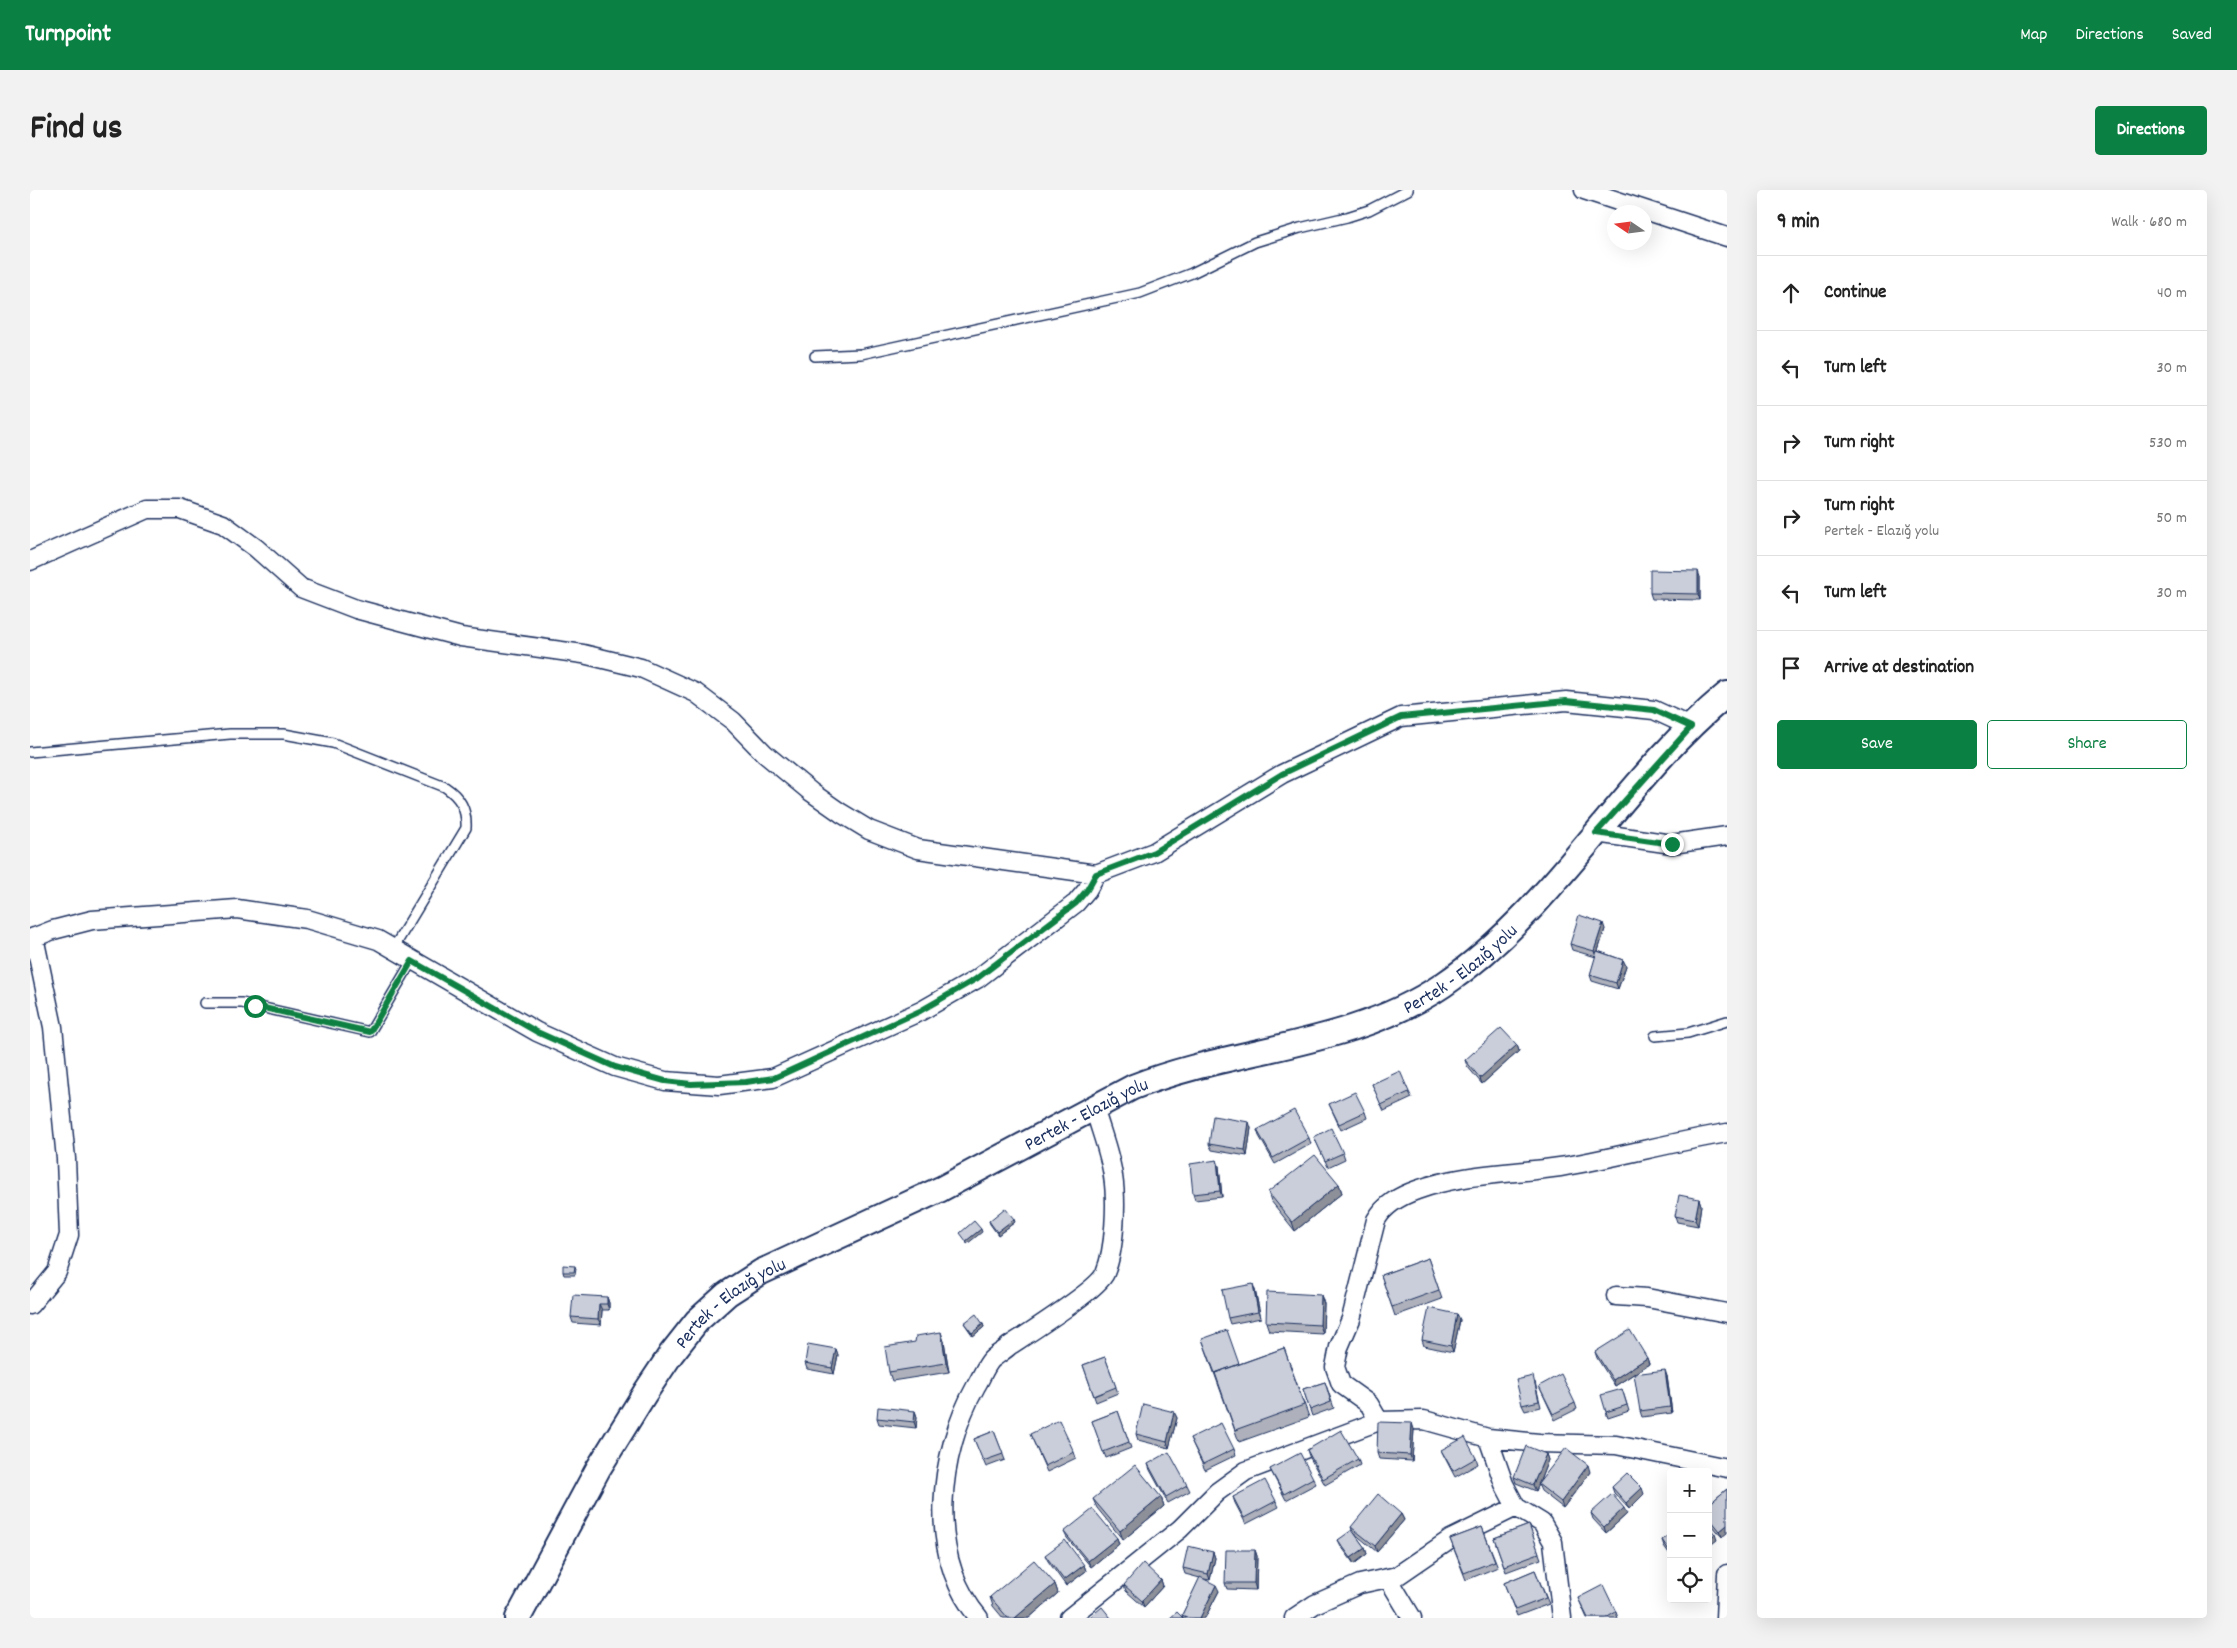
<!DOCTYPE html>
<meta charset="utf-8">
<style>
:root{--surface:#fff;--page:#f2f2f2;--text:#222;--muted:#767676;--line:#e0e0e0;--accent:#0b8043}
body{margin:0;font-family:Dekko,sans-serif;background:var(--page);color:var(--text)}
.controls{position:absolute;right:15px;bottom:15px;display:grid;overflow:hidden;border-radius:5px;box-shadow:0 5px 20px #0002}
.controls button{width:45px;height:45px;display:grid;place-items:center;padding:0;border:0;border-bottom:1px solid var(--line);background:var(--surface);color:var(--text);font:25px sans-serif}
.compass{position:absolute;left:1577px;top:15px;width:45px;height:45px;border-radius:50%;background:var(--surface);box-shadow:0 5px 20px #0002;rotate:283deg}
.stop{position:absolute;width:15px;height:15px;margin:-11px;border:4px solid #0b8043;border-radius:50%;background:#fff}
.stop.end{background:#0b8043;border-color:#fff;box-shadow:0 1px 5px #0008}
.list{margin:0;padding:0;list-style:none}
h2{display:flex;justify-content:space-between;align-items:center;height:65px;margin:0;padding:0 20px;font-size:21px}
h2 small{font-size:16px;font-weight:400;color:var(--muted)}
.list li{display:grid;grid-template-columns:32px 1fr auto;gap:15px;align-items:center;box-sizing:border-box;height:75px;padding:0 20px;border-top:1px solid var(--line)}
.list b{display:block;font-size:19px;white-space:nowrap}
.list p{margin:0;font-size:16px;white-space:nowrap;color:var(--muted)}
.list em{font-size:16px;font-style:normal;color:var(--muted)}
.actions{display:flex;gap:10px;padding:15px 20px}
.actions a{flex:1;padding:11px 0;border:1px solid var(--accent);border-radius:5px;text-align:center;font-size:18px;color:var(--accent)}
.actions .main{background:var(--accent);color:#fff}
.icon{flex:none;width:28px;height:28px;fill:none;stroke:currentColor;stroke-width:2;stroke-linecap:round;stroke-linejoin:round}
.map{position:relative;flex:none;width:1697px;height:1428px;overflow:hidden;border-radius:5px}
header{display:flex;align-items:center;gap:30px;box-sizing:border-box;height:70px;padding:0 25px;background:var(--accent);color:#fff}
header strong{font-size:24px}
nav{display:flex;gap:28px;margin-inline-start:auto;font-size:18px}
.intro{display:flex;align-items:center;justify-content:space-between;box-sizing:border-box;height:120px;padding:0 30px}
h1{margin:0;font-size:35px}
.button{padding:12px 22px;border-radius:5px;background:var(--accent);color:#fff;font-size:18px;font-weight:700}
main{display:flex;gap:30px;padding:0 30px}
aside{flex:1;background:var(--surface);border-radius:5px;box-shadow:0 5px 20px #0002}
.map>svg:first-child{display:block}
.lines{fill:none;stroke-linecap:round;stroke-linejoin:round}
.lane-casing{stroke:#1b2f5e;stroke-width:12}
.street-casing{stroke:#1b2f5e;stroke-width:21}
.secondary-casing{stroke:#1b2f5e;stroke-width:28}
.lane{stroke:#fff;stroke-width:9}
.street{stroke:#fff;stroke-width:18}
.secondary{stroke:#fff;stroke-width:24}
.wall{fill:#aeb1bb;stroke:#1b2f5e}
.shaded-wall{fill:#8d9099;stroke:#1b2f5e}
.building{fill:#caceda;stroke:#1b2f5e}
.route{stroke:#0b8043;stroke-width:6}
.labels{text-anchor:middle;stroke-width:4;stroke-linejoin:round;paint-order:stroke}
.street-label{font-size:19px;fill:#1b2f5e;stroke:#fff}
</style>
<header>
<strong>Turnpoint</strong>
<nav><a>Map</a><a>Directions</a><a>Saved</a></nav>
</header>
<div class="intro"><h1>Find us</h1><a class="button">Directions</a></div>
<main>
<div class="map">
<svg width="1697" height="1428" viewBox="0 0 1697 1428">
<rect width="100%" height="100%" fill="#fff"/>
<filter id="ink" filterUnits="userSpaceOnUse"><feTurbulence type="fractalNoise" baseFrequency=".02" numOctaves="2"/><feDisplacementMap in="SourceGraphic" scale="10" xChannelSelector="R" yChannelSelector="G"/><feConvolveMatrix kernelMatrix="1 2 1 2 8 2 1 2 1" color-interpolation-filters="sRGB"/></filter>
<g filter="url(#ink)">
<g class="lines">
<defs>
<path id="lane" d="M 785,166 L 831,164 L 1110,103 L 1162,83 L 1225,52 L 1270,38 L 1317,27 L 1339,20 L 1378,0
M 0,562 L 200,544 L 254,544 L 303,553 L 415,597 C 430,607 437,619 436,638 L 363,759
M 175,813 L 212,813 L 340,842 L 382,771
M 1625,846 L 1658,843 L 1697,831"/>
<path id="street" d="M 1554,0 L 1697,47
M 0,371 L 117,319 L 150,319 L 193,334 L 226,358 L 271,398 L 326,419 L 431,447 L 553,464 L 611,478 L 666,503 L 703,531 L 735,564 L 781,602 L 811,623 L 839,640 L 888,659 L 1066,684 L 1124,662 L 1252,584 L 1371,527 L 1536,511 L 1624,520 L 1661,537
M 1566,643 L 1642,654 L 1697,646
M 0,749 L 23,740 L 62,730 L 207,719 L 277,729 L 348,750 L 507,842 L 585,877 L 635,891 L 689,895 L 743,888 L 891,821 L 947,789 L 1046,713 L 1057,700 L 1066,684
M 1586,1106 L 1617,1108 L 1697,1123
M 0,1115 L 27,1082 L 39,1045 L 36,969 L 23,837 L 4,747
M 1349,1231 L 1339,1214 L 1311,1194 L 1305,1177 L 1309,1157 L 1321,1129 L 1346,1030 C 1355,1014 1370,1006 1387,1000 C 1432,983 1483,984 1530,977 C 1586,968 1641,952 1697,943
M 1458,1248 L 1474,1294 L 1486,1317 L 1512,1333 L 1523,1352 L 1532,1428
M 1358,1388 L 1382,1428
M 949,1428 C 896,1365 908,1264 946,1196 C 951,1188 955,1177 961,1170 C 966,1165 974,1161 979,1156 C 997,1144 1069,1099 1075,1083 C 1085,1059 1087,1012 1083,986 C 1080,963 1070,939 1064,917
M 1039,1428 L 1150,1339 L 1187,1302 L 1216,1281 L 1349,1231 L 1394,1230 L 1458,1248 L 1509,1253 L 1586,1255 L 1697,1278
M 1264,1428 L 1285,1414 L 1330,1394 L 1367,1386 L 1421,1349 L 1486,1317
M 1695,1428 L 1697,1384"/>
<g id="secondary">
<path id="s1" d="M 488,1428 L 568,1279 L 615,1203 L 641,1164 L 667,1131 L 697,1104 L 731,1082 L 911,999 L 1103,897 C 1204,857 1320,858 1413,795 C 1526,718 1592,590 1697,504"/>
</g>
</defs>
<use href="#lane" class="lane-casing"/>
<use href="#street" class="street-casing"/>
<use href="#secondary" class="secondary-casing"/>
<use href="#lane" class="lane"/>
<use href="#street" class="street"/>
<use href="#secondary" class="secondary"/>
</g>
<path class="wall" d="M 1670,387 L 1670,410 L 1622,409 L 1620,403 Z
M 1575,739 L 1568,761 L 1593,770 L 1596,776 L 1588,799 L 1562,791 L 1560,785 L 1566,767 L 1542,760 L 1540,754 Z
M 1487,855 L 1489,861 L 1452,894 L 1437,876 L 1435,870 Z
M 1342,894 L 1379,902 L 1382,908 L 1354,921 Z
M 1299,914 L 1335,922 L 1337,928 L 1311,940 Z
M 1221,938 L 1217,966 L 1182,960 L 1179,954 Z
M 1227,940 L 1279,948 L 1281,954 L 1245,974 L 1229,946 Z
M 1284,947 L 1313,963 L 1315,969 L 1298,977 Z
M 1189,976 L 1192,1007 L 1165,1010 L 1163,1004 Z
M 1309,994 L 1312,1003 L 1265,1041 L 1241,1011 L 1238,1002 Z
M 1669,1009 L 1671,1015 L 1668,1036 L 1647,1032 L 1645,1026 Z
M 959,1031 L 985,1032 L 968,1045 L 960,1034 Z
M 1398,1068 L 1412,1109 L 1365,1126 L 1351,1085 Z
M 545,1076 L 546,1079 L 545,1085 L 534,1085 L 533,1082 Z
M 1225,1100 L 1231,1128 L 1200,1134 L 1198,1128 Z
M 1291,1105 L 1294,1114 L 1293,1144 L 1239,1141 L 1236,1132 Z
M 577,1107 L 579,1113 L 579,1120 L 572,1120 L 571,1135 L 543,1133 L 541,1127 Z
M 1427,1124 L 1430,1130 L 1423,1162 L 1394,1156 L 1392,1150 Z
M 934,1133 L 953,1134 L 954,1137 L 943,1146 L 936,1136 Z
M 1172,1149 L 1209,1174 L 1254,1158 L 1279,1227 L 1209,1252 Z
M 914,1151 L 919,1182 L 862,1191 L 859,1182 Z
M 806,1159 L 808,1165 L 804,1184 L 777,1179 L 775,1173 Z
M 1565,1162 L 1617,1168 L 1619,1174 L 1585,1196 L 1567,1168 Z
M 1075,1167 L 1088,1203 L 1066,1212 L 1053,1175 Z
M 1637,1186 L 1642,1223 L 1612,1227 L 1610,1221 Z
M 1295,1192 L 1304,1218 L 1282,1226 L 1273,1199 Z
M 1505,1192 L 1511,1217 L 1495,1221 L 1492,1215 Z
M 1509,1196 L 1545,1213 L 1547,1219 L 1525,1230 Z
M 1592,1199 L 1599,1221 L 1578,1228 L 1576,1222 Z
M 885,1221 L 887,1227 L 886,1238 L 849,1234 L 847,1228 Z
M 1088,1221 L 1101,1258 L 1076,1268 L 1062,1231 Z
M 1144,1222 L 1147,1228 L 1139,1258 L 1108,1250 L 1106,1244 Z
M 1384,1239 L 1382,1271 L 1349,1269 L 1347,1263 Z
M 964,1241 L 975,1270 L 956,1277 L 944,1249 Z
M 1000,1244 L 1044,1262 L 1046,1268 L 1017,1282 Z
M 1160,1248 L 1204,1259 L 1206,1265 L 1175,1280 Z
M 1277,1260 L 1328,1269 L 1330,1275 L 1295,1295 L 1279,1266 Z
M 1411,1260 L 1446,1268 L 1448,1274 L 1425,1287 L 1414,1266 Z
M 1516,1264 L 1518,1270 L 1506,1301 L 1486,1293 L 1484,1287 Z
M 1118,1274 L 1157,1295 L 1160,1301 L 1138,1313 L 1120,1280 Z
M 1240,1279 L 1283,1288 L 1286,1294 L 1256,1310 L 1243,1285 Z
M 1560,1282 L 1533,1318 L 1511,1301 L 1508,1294 Z
M 1582,1297 L 1614,1304 L 1599,1319 L 1584,1303 Z
M 1697,1299 L 1692,1347 L 1678,1330 L 1678,1315 Z
M 1131,1307 L 1134,1316 L 1093,1350 L 1067,1318 L 1063,1309 Z
M 1203,1307 L 1246,1311 L 1249,1317 L 1216,1334 L 1205,1313 Z
M 1561,1323 L 1597,1324 L 1576,1343 L 1563,1329 Z
M 1371,1324 L 1374,1330 L 1347,1362 L 1324,1343 L 1335,1358 L 1337,1364 L 1324,1374 L 1311,1356 L 1308,1350 L 1323,1343 L 1321,1337 Z
M 1499,1335 L 1511,1369 L 1476,1382 L 1464,1348 Z
M 1452,1337 L 1468,1377 L 1436,1390 L 1420,1349 Z
M 1034,1342 L 1087,1348 L 1089,1354 L 1061,1377 L 1037,1348 Z
M 1641,1343 L 1641,1366 L 1634,1356 L 1632,1350 Z
M 1225,1360 L 1227,1366 L 1226,1400 L 1197,1399 L 1195,1393 Z
M 1183,1362 L 1185,1368 L 1180,1390 L 1174,1389 L 1189,1401 L 1175,1428 L 1153,1428 L 1152,1425 L 1170,1388 L 1155,1384 L 1153,1378 Z
M 1015,1365 L 1054,1375 L 1056,1381 L 1036,1396 L 1018,1371 Z
M 1505,1380 L 1519,1414 L 1487,1426 L 1474,1393 Z
M 1131,1390 L 1133,1396 L 1114,1417 L 1096,1401 L 1094,1395 Z
M 1025,1394 L 1028,1403 L 999,1428 L 973,1428 L 963,1416 L 960,1407 Z
M 1548,1408 L 1586,1422 L 1588,1428 L 1557,1428 Z"/>
<path class="shaded-wall" d="M 1668,381 L 1670,387 L 1670,410 L 1668,404 Z
M 1573,733 L 1575,739 L 1566,767 L 1564,761 Z
M 1593,770 L 1596,776 L 1588,799 L 1586,793 Z
M 1487,855 L 1489,861 L 1452,894 L 1450,888 Z
M 1219,932 L 1221,938 L 1217,966 L 1215,960 Z
M 1187,970 L 1189,976 L 1192,1007 L 1190,1001 Z
M 1309,994 L 1312,1003 L 1265,1041 L 1262,1032 Z
M 1669,1009 L 1671,1015 L 1668,1036 L 1665,1030 Z
M 984,1029 L 985,1032 L 968,1045 L 967,1042 Z
M 951,1039 L 952,1042 L 937,1054 L 936,1051 Z
M 1223,1094 L 1225,1100 L 1231,1128 L 1228,1122 Z
M 1291,1105 L 1294,1114 L 1293,1144 L 1290,1135 Z
M 577,1107 L 579,1113 L 579,1120 L 577,1114 Z
M 569,1114 L 572,1120 L 571,1135 L 568,1129 Z
M 1427,1124 L 1430,1130 L 1423,1162 L 1421,1156 Z
M 953,1134 L 954,1137 L 943,1146 L 942,1143 Z
M 911,1142 L 914,1151 L 919,1182 L 916,1173 Z
M 806,1159 L 808,1165 L 804,1184 L 802,1178 Z
M 1617,1168 L 1619,1174 L 1585,1196 L 1583,1190 Z
M 1635,1180 L 1637,1186 L 1642,1223 L 1640,1217 Z
M 885,1221 L 887,1227 L 886,1238 L 884,1232 Z
M 1144,1222 L 1147,1228 L 1139,1258 L 1137,1252 Z
M 1382,1233 L 1384,1239 L 1382,1271 L 1380,1265 Z
M 1516,1264 L 1518,1270 L 1506,1301 L 1503,1295 Z
M 1558,1275 L 1560,1282 L 1533,1318 L 1531,1312 Z
M 1612,1298 L 1614,1304 L 1599,1319 L 1596,1313 Z
M 1131,1307 L 1134,1316 L 1093,1350 L 1090,1341 Z
M 1594,1318 L 1597,1324 L 1576,1343 L 1574,1337 Z
M 1371,1324 L 1374,1330 L 1347,1362 L 1345,1356 Z
M 1697,1335 L 1697,1343 L 1692,1347 L 1690,1341 Z
M 1685,1344 L 1687,1350 L 1678,1357 L 1678,1349 Z
M 1087,1348 L 1089,1354 L 1061,1377 L 1058,1371 Z
M 1335,1358 L 1337,1364 L 1324,1374 L 1321,1368 Z
M 1225,1360 L 1227,1366 L 1226,1400 L 1224,1393 Z
M 1183,1362 L 1185,1368 L 1180,1390 L 1178,1384 Z
M 1054,1375 L 1056,1381 L 1036,1396 L 1034,1390 Z
M 1131,1390 L 1133,1396 L 1114,1417 L 1112,1411 Z
M 1025,1394 L 1028,1403 L 999,1428 L 985,1428 Z
M 1186,1395 L 1189,1401 L 1175,1428 L 1170,1428 Z"/>
<path class="building" d="M 1620,380 L 1668,381 L 1668,404 L 1620,403 Z
M 1549,725 L 1573,733 L 1564,761 L 1540,754 Z
M 1567,761 L 1593,770 L 1586,793 L 1560,785 Z
M 1471,838 L 1487,855 L 1450,888 L 1435,870 Z
M 1370,881 L 1379,902 L 1351,915 L 1342,894 Z
M 1325,902 L 1335,922 L 1309,934 L 1299,914 Z
M 1264,920 L 1279,948 L 1243,968 L 1227,940 Z
M 1183,926 L 1219,932 L 1215,960 L 1179,954 Z
M 1301,938 L 1313,963 L 1295,971 L 1284,947 Z
M 1285,965 L 1309,994 L 1262,1032 L 1238,1002 Z
M 1187,970 L 1190,1001 L 1163,1004 L 1160,974 Z
M 1649,1005 L 1669,1009 L 1665,1030 L 1645,1026 Z
M 975,1018 L 984,1029 L 967,1042 L 959,1031 Z
M 944,1031 L 951,1039 L 936,1051 L 930,1043 Z
M 1398,1068 L 1409,1100 L 1362,1117 L 1351,1085 Z
M 533,1075 L 545,1076 L 544,1082 L 533,1082 Z
M 1223,1094 L 1228,1122 L 1198,1128 L 1192,1100 Z
M 1237,1102 L 1291,1105 L 1290,1135 L 1236,1132 Z
M 543,1105 L 577,1107 L 577,1114 L 569,1114 L 568,1129 L 541,1127 Z
M 1399,1118 L 1427,1124 L 1421,1156 L 1392,1150 Z
M 946,1124 L 953,1134 L 942,1143 L 934,1133 Z
M 1197,1140 L 1209,1174 L 1185,1183 L 1172,1149 Z
M 1600,1140 L 1617,1168 L 1583,1190 L 1565,1162 Z
M 911,1142 L 916,1173 L 859,1182 L 855,1157 L 885,1152 L 886,1146 Z
M 778,1154 L 806,1159 L 802,1178 L 775,1173 Z
M 1254,1158 L 1274,1215 L 1205,1240 L 1185,1183 Z
M 1075,1167 L 1086,1197 L 1064,1206 L 1053,1175 Z
M 1635,1180 L 1640,1217 L 1610,1221 L 1604,1184 Z
M 1531,1184 L 1545,1213 L 1523,1224 L 1509,1196 Z
M 1503,1186 L 1509,1211 L 1492,1215 L 1486,1190 Z
M 1295,1192 L 1301,1212 L 1280,1220 L 1273,1199 Z
M 1592,1199 L 1597,1215 L 1576,1222 L 1571,1205 Z
M 1113,1214 L 1144,1222 L 1137,1252 L 1106,1244 Z
M 848,1217 L 885,1221 L 884,1232 L 847,1228 Z
M 1088,1221 L 1099,1252 L 1073,1262 L 1062,1231 Z
M 1029,1230 L 1044,1262 L 1015,1276 L 1000,1244 Z
M 1348,1232 L 1382,1233 L 1380,1265 L 1347,1263 Z
M 1191,1233 L 1204,1259 L 1173,1274 L 1160,1248 Z
M 1311,1240 L 1328,1269 L 1293,1289 L 1277,1260 Z
M 964,1241 L 973,1264 L 953,1271 L 944,1249 Z
M 1435,1247 L 1446,1268 L 1423,1281 L 1411,1260 Z
M 1496,1256 L 1516,1264 L 1503,1295 L 1484,1287 Z
M 1536,1258 L 1558,1275 L 1531,1312 L 1508,1294 Z
M 1139,1262 L 1157,1295 L 1136,1307 L 1118,1274 Z
M 1270,1263 L 1283,1288 L 1254,1304 L 1240,1279 Z
M 1105,1275 L 1131,1307 L 1090,1341 L 1063,1309 Z
M 1597,1283 L 1612,1298 L 1596,1313 L 1582,1297 Z
M 1235,1290 L 1246,1311 L 1214,1328 L 1203,1307 Z
M 1697,1299 L 1697,1335 L 1690,1341 L 1678,1326 L 1678,1315 Z
M 1348,1304 L 1371,1324 L 1345,1356 L 1321,1337 Z
M 1582,1304 L 1594,1318 L 1574,1337 L 1561,1323 Z
M 1063,1319 L 1087,1348 L 1058,1371 L 1034,1342 Z
M 1499,1335 L 1509,1363 L 1474,1376 L 1464,1348 Z
M 1678,1336 L 1685,1344 L 1678,1349 Z
M 1452,1337 L 1465,1371 L 1434,1383 L 1420,1349 Z
M 1322,1340 L 1335,1358 L 1321,1368 L 1308,1350 Z
M 1641,1343 L 1641,1363 L 1632,1350 Z
M 1035,1350 L 1054,1375 L 1034,1390 L 1015,1365 Z
M 1158,1356 L 1183,1362 L 1178,1384 L 1153,1378 Z
M 1196,1360 L 1225,1360 L 1224,1393 L 1195,1393 Z
M 1004,1370 L 1025,1394 L 985,1428 L 978,1428 L 960,1407 Z
M 1113,1373 L 1131,1390 L 1112,1411 L 1094,1395 Z
M 1505,1380 L 1516,1408 L 1485,1420 L 1474,1393 Z
M 1170,1387 L 1186,1395 L 1170,1428 L 1159,1428 L 1152,1425 Z
M 1573,1395 L 1586,1422 L 1576,1428 L 1558,1428 L 1548,1408 Z
M 1072,1417 L 1081,1428 L 1059,1428 Z
M 1147,1422 L 1153,1428 L 1140,1428 Z"/>
</g>
<g class="lines" filter="url(#ink)">
<path class="route" d="M 225,816 L 340,842 L 382,771 L 507,842 L 585,877 L 635,891 L 661,894 L 716,892 L 744,888 L 890,821 L 946,789 L 1046,713 L 1057,700 L 1066,684 L 1124,662 L 1252,584 L 1371,527 L 1536,511 L 1624,520 L 1661,537 L 1566,643 L 1642,654"/>
</g>
<g class="labels">
<g class="street-label">
<text dy="7" stroke="none"><textPath href="#s1" startOffset="1195">Pertek - Elazığ yolu</textPath></text>
<text dy="7" stroke="none"><textPath href="#s1" startOffset="790">Pertek - Elazığ yolu</textPath></text>
<text dy="7" stroke="none"><textPath href="#s1" startOffset="385">Pertek - Elazığ yolu</textPath></text>
</g>
</g>
</svg>
<div class="controls">
<button>+</button>
<button>−</button>
<button><svg class="icon" aria-label="locate" viewBox="0 0 24 24"><circle cx="12" cy="12" r="6"/><path d="M12 2v4M12 18v4M2 12h4M18 12h4"/></svg></button>
</div>
<svg class="compass" viewBox="-18 -18 36 36"><path d="M0-13l5 13h-10z" fill="#e53935"/><path d="M0 13l5-13h-10z" fill="#767676"/></svg>
<div class="stop" style="left:225px;top:816px"></div>
<div class="stop end" style="left:1642px;top:654px"></div>
</div>
<aside>
<h2>9 min<small>Walk · 680 m</small></h2>
<ul class="list">
<li><svg class="icon" aria-label="ahead" viewBox="0 0 24 24"><path d="M12 20V5M6 11l6-6 6 6"/></svg><div><b>Continue</b></div><em>40 m</em></li>
<li><svg class="icon" aria-label="left" viewBox="0 0 24 24"><path d="M17 20v-9H6M10 6l-5 5 5 5"/></svg><div><b>Turn left</b></div><em>30 m</em></li>
<li><svg class="icon" aria-label="right" viewBox="0 0 24 24"><path d="M7 20v-9h11M14 6l5 5-5 5"/></svg><div><b>Turn right</b></div><em>530 m</em></li>
<li><svg class="icon" aria-label="right" viewBox="0 0 24 24"><path d="M7 20v-9h11M14 6l5 5-5 5"/></svg><div><b>Turn right</b><p>Pertek - Elazığ yolu</p></div><em>50 m</em></li>
<li><svg class="icon" aria-label="left" viewBox="0 0 24 24"><path d="M17 20v-9H6M10 6l-5 5 5 5"/></svg><div><b>Turn left</b></div><em>30 m</em></li>
<li><svg class="icon" aria-label="arrive" viewBox="0 0 24 24"><path d="M6 21V4h12l-3 4 3 4H6"/></svg><div><b>Arrive at destination</b></div></li>
</ul>
<div class="actions"><a class="main">Save</a><a>Share</a></div>
</aside>
</main>
